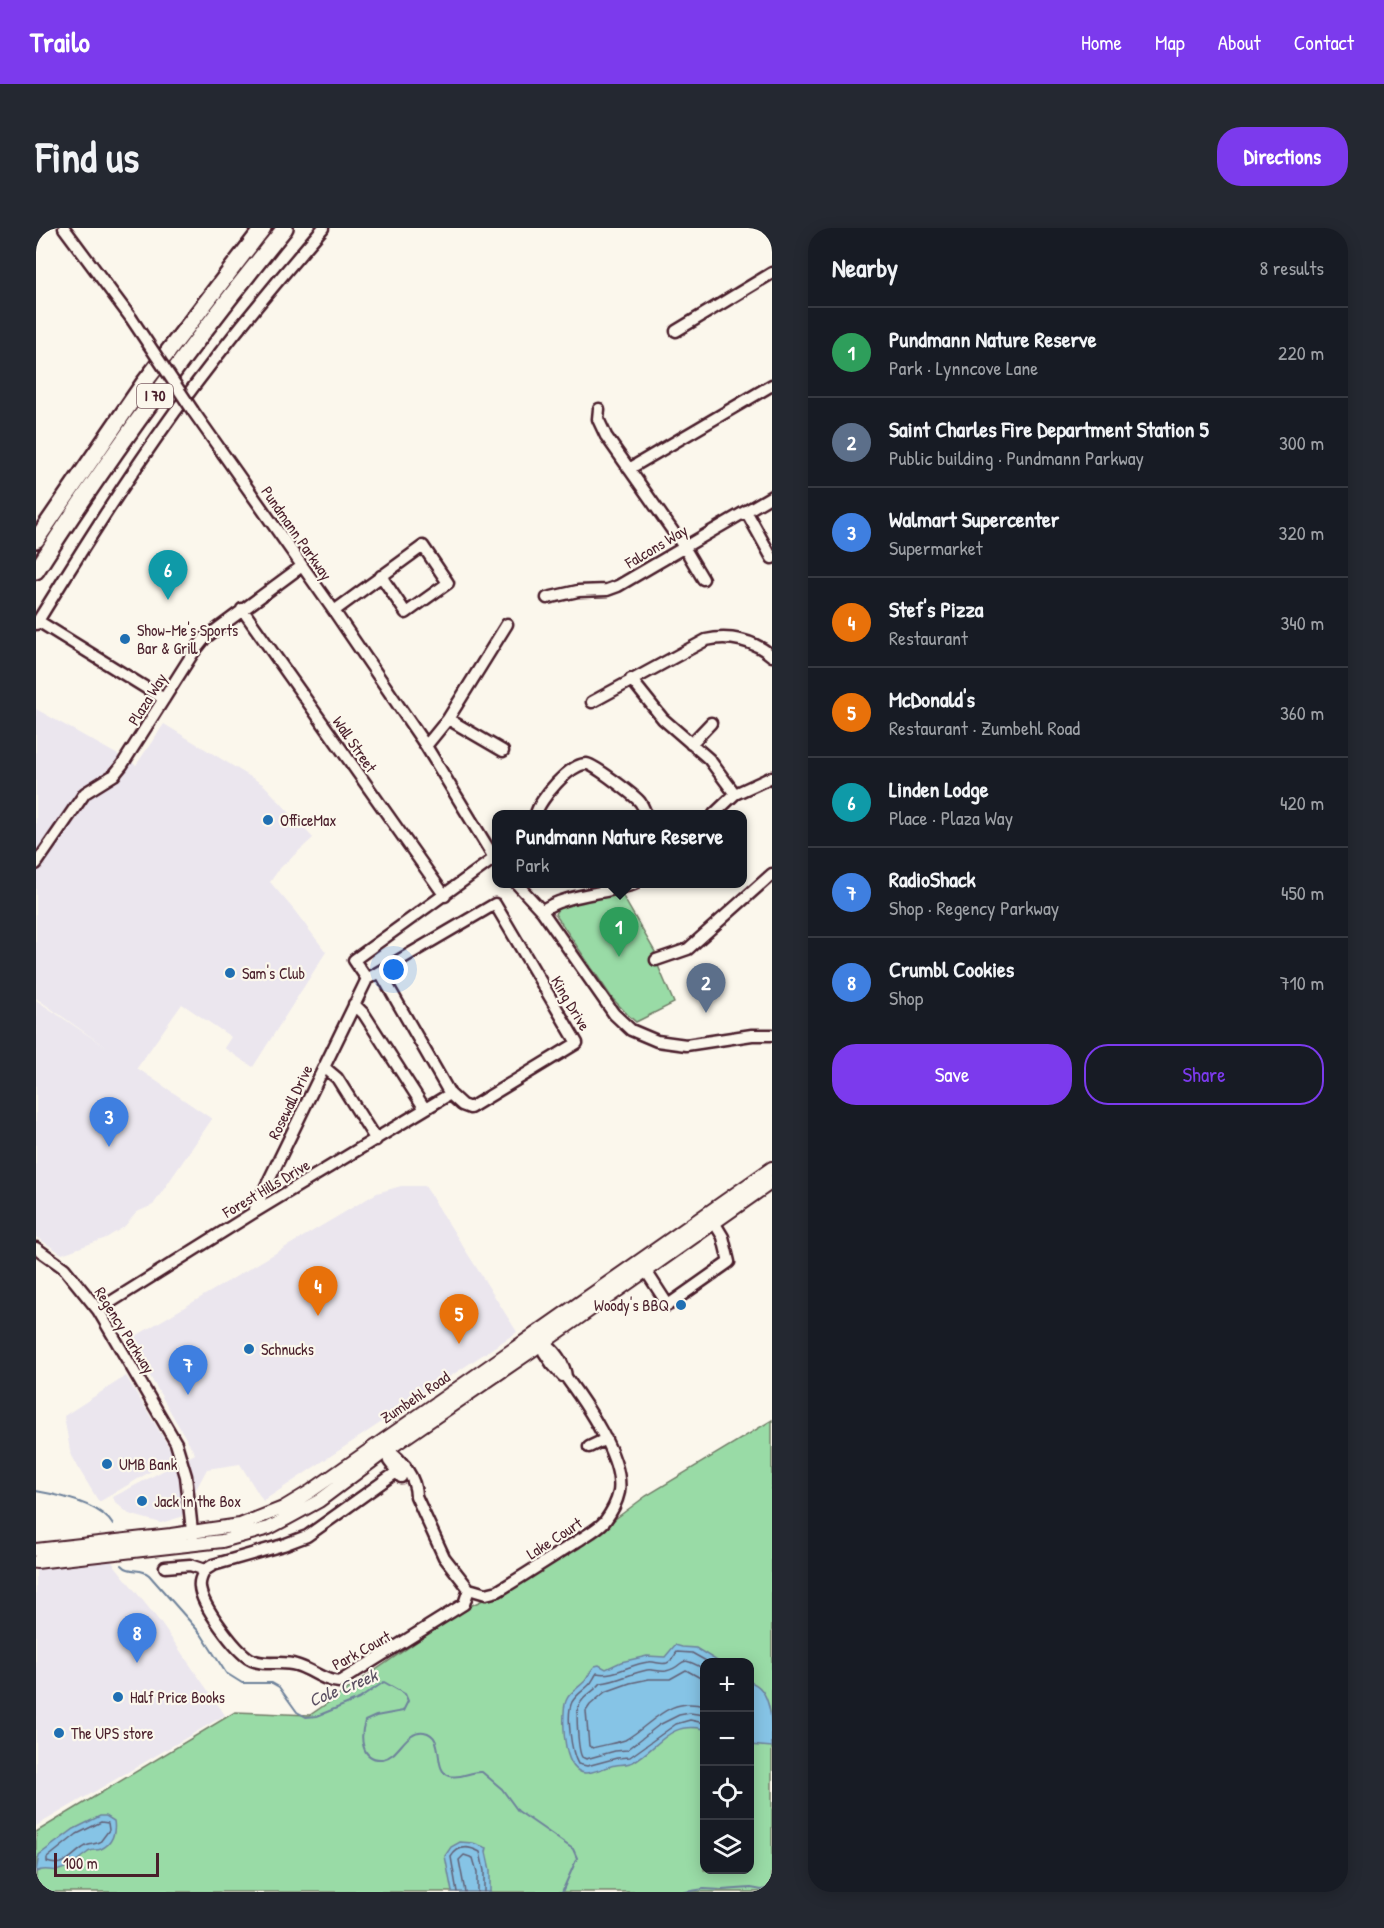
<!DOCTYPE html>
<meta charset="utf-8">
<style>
:root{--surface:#171b24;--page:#242831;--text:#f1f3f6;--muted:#9ea1a6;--line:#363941;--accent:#7c3aed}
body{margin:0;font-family:"Patrick Hand",sans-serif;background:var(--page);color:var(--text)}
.controls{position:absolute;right:18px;bottom:18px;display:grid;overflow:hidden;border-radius:12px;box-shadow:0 3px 15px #0003}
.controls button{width:54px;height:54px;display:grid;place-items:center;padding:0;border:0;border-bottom:2px solid var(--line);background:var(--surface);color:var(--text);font:30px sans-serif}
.scale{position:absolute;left:18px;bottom:15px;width:105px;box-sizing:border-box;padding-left:6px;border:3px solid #4a1f2b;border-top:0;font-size:16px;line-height:21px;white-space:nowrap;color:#4a1f2b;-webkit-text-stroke:4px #fbf7ec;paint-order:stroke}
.you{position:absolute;left:358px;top:742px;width:21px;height:21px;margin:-15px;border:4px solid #fff;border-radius:50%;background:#1a73e8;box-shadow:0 0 0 9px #1a73e833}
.badge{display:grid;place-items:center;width:39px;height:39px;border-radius:50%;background:var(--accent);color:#fff;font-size:20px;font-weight:700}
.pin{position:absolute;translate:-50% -50px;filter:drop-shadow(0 2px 3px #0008)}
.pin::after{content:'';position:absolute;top:32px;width:21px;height:18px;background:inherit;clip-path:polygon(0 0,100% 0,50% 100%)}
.popup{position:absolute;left:456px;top:582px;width:255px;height:78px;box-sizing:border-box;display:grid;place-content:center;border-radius:12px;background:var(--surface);filter:drop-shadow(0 2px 4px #0005);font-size:20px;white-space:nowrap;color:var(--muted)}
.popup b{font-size:22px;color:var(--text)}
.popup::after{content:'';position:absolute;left:50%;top:100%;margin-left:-12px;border:12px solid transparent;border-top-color:var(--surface)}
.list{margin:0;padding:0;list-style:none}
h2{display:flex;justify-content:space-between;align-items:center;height:78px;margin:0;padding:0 24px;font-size:26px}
h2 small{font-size:20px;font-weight:400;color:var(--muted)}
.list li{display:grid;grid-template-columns:39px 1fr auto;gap:18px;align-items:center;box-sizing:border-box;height:90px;padding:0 24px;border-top:2px solid var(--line)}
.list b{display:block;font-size:22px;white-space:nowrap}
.list p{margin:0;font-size:20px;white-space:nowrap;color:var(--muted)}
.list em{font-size:20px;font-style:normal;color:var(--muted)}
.actions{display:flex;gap:12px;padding:18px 24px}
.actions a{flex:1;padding:14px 0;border:2px solid var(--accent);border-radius:24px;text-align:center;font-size:21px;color:var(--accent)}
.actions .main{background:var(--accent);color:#fff}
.icon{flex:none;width:33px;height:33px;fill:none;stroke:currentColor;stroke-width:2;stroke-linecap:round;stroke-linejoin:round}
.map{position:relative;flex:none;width:736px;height:1664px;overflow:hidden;border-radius:24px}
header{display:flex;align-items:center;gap:36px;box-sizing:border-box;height:84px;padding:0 30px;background:var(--accent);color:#fff}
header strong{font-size:28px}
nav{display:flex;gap:33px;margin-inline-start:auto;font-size:21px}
.intro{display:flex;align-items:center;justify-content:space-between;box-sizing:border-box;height:144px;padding:0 36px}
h1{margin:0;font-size:42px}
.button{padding:15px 27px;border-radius:24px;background:var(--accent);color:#fff;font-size:21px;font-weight:700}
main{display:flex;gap:36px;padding:0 36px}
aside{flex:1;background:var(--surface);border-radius:24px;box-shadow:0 3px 15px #0003}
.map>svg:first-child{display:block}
.built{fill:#ebe6ee}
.green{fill:#99dba6;stroke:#727d68;stroke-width:1.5;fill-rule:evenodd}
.water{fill:#86c4e6;stroke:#6e829b;stroke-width:1.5}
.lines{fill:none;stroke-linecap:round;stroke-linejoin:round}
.shore{stroke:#626176;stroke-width:1.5}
.stream{stroke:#6e829b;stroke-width:2}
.minor-casing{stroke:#4a1f2b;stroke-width:15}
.major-casing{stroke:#4a1f2b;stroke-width:16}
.highway-casing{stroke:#4a1f2b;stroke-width:20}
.minor{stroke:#fbf7ec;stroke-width:10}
.major{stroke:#fbf7ec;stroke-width:12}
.highway{stroke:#fbf7ec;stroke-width:15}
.minor-bridge-casing{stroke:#4a1f2b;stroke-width:15;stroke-linecap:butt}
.minor-bridge{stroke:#fbf7ec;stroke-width:10}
.poi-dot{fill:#1f6fb2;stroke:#fbf7ec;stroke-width:2}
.labels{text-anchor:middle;stroke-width:4.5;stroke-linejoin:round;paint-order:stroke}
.shield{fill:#fbf7ec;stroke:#7f6065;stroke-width:1.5}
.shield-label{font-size:15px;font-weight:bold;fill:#4a1f2b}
.street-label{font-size:16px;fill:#4a1f2b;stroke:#fbf7ec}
.poi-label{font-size:16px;fill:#4a1f2b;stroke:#fbf7ec;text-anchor:start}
.water-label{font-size:18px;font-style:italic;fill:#5c5163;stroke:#fbf7ec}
</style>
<header>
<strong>Trailo</strong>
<nav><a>Home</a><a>Map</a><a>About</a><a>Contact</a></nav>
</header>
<div class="intro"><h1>Find us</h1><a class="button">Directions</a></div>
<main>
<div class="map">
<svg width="736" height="1664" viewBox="0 0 736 1664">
<rect width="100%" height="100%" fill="#fbf7ec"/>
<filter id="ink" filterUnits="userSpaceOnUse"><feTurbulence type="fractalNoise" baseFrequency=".0167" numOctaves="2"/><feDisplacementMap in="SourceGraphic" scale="12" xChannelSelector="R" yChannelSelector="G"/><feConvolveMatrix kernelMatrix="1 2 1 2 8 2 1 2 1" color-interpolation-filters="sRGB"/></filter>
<g filter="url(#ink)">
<path class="built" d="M 0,481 L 100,537 L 128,496 L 228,557 L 277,610 L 244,640 L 234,654 L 258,682 L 290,724 L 217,839 L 188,820 L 195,809 L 146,776 L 101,840 L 176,891 L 117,977 L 101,984 L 88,999 L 70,1010 L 26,1026 L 0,1009 L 0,772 L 71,820 L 0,770 Z
M 365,958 L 389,958 L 481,1104 L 227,1273 L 204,1236 L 171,1241 L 145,1289 L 125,1295 L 93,1286 L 79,1274 L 77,1269 L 159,1226 L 93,1112 L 341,965 Z
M 90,1148 L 139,1229 L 63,1274 L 35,1228 L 28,1188 Z
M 72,1329 L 124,1394 L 189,1487 L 0,1598 L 0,1336 Z"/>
<path class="green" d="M 585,665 L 619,724 L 617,726 L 638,775 L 600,794 L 592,787 L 576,770 L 519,686 L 523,679 Z
M 736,1192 L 736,1664 L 0,1664 L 0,1604 L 199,1484 L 274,1487 L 430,1380 L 481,1356 L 567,1300 L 610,1268 ZM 668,1434 L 714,1434 L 714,1642 L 668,1642 Z"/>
<path class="water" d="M 639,1417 L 646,1419 L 660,1420 L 683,1434 L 668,1434 L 668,1501 C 632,1493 624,1519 597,1534 C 591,1537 582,1536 575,1538 C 567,1540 557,1545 549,1545 C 528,1543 527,1501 528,1485 C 528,1466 538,1464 549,1453 C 553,1448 554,1442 559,1438 L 563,1437 L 570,1441 L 585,1434 L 611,1428 L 629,1429 Z
M 714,1454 C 736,1460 736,1496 736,1519 L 714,1517 Z
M 64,1588 L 70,1588 L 78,1593 C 80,1605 76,1616 65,1621 C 60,1623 55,1621 51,1625 C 41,1632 35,1639 23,1642 C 14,1644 9,1639 0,1644 L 3,1627 L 38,1601 Z
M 424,1614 L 437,1615 L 451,1620 L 450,1624 L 454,1642 L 454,1664 L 416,1664 L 409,1628 L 415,1619 Z"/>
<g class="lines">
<path class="shore" d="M 668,1441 C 639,1425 652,1438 630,1443 C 623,1444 617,1441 611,1442 C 595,1445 580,1454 565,1455 C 558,1464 545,1469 542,1480 C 540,1486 542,1523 546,1529 C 547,1530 549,1530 550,1531 L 579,1523 L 591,1522 L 623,1497 L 643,1487 L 654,1485 L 668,1487
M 668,1452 L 650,1442 L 634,1451 L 613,1451 L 594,1455 L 569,1464 L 554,1477 L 550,1483 L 553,1518 L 557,1520 C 565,1517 582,1515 589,1512 C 616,1497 632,1468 668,1478
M 668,1495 L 654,1492 L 640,1496 L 594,1529 L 581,1530 L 551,1538 L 542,1536 C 535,1524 530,1486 536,1474 C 541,1466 547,1463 553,1457 C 557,1453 558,1449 561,1445 C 577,1449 595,1436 612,1434 C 619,1433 624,1437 631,1435 C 636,1433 638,1428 641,1424 L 656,1425 L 672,1434
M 65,1594 L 72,1595 L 73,1602 L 64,1614 C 60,1616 54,1616 50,1618 C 36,1625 30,1641 11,1634 L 11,1630 L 41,1606 Z
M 421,1664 L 415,1629 C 422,1617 433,1618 444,1624 L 448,1643 L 448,1664
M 429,1664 L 423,1632 L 428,1627 L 437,1630 L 441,1644 L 441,1664"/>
<path class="stream" d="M 0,1263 C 23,1267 65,1276 77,1297
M 86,1337 C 94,1346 105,1339 113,1347 L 165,1406 L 190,1445 L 206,1455 L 236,1455 L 243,1459 L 261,1484 L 270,1489 L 281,1488 L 323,1471 L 348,1454 L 369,1466 L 372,1473 L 367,1483 L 340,1488 L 329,1493 C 324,1508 324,1533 347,1531 C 363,1529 370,1501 388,1504 C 411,1508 395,1543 414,1548 C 425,1551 435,1543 446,1544 L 466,1561 L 482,1583 L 537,1621 L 541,1630 L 526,1664
M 649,1664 L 668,1661 L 686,1662 L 715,1660 L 726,1662 L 736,1660"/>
<defs>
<path id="minor" d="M 28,0 L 95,90
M 640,103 L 736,45
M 563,181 L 562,191 L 570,208 L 648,319 L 667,351
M 157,183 L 298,383 L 390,518 L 460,633
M 593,241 L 736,157
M 710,283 L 736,330
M 511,370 L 542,363 L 571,362 L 582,358 L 736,268
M 206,381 L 409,668
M 298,383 L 387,318 L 412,355 L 370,385 L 345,348
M 2,393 L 128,471
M 0,396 C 44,325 89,253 138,185 C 185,121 235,60 287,0
M 595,451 L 627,491 L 673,531 L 699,566
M 556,474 L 670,412 C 693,407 718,412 736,428
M 412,491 L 467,523
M 655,516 L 675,495
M 390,518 L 412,491 L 471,396
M 500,586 C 503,572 535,534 551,536 C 557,536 598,567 604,574 C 607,578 608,582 610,586
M 678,586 L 699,566 L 736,549
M 0,636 L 49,565 L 78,547 L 86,537 L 157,425 L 169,410 L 266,338
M 481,656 L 506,683 L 578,786 L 595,802 L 621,813 L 650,817 L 716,807 L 736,807
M 506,683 C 524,667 573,665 598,656
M 620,732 L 652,721 L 736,646
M 331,751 L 318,732 L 460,629
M 318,776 L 328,786 L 389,881
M 288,839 L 301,850 L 340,912
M 217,985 L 331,751 L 459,676 L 541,815 L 434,880 L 426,877 L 414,866 L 344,744
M 0,1020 L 28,1040 L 62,1082 L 140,1215 L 150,1248 L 157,1312
M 610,1043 L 632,1077 L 693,1034 L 687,1009 L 675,989
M 62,1082 L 217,985 L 414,866
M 505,1111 L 508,1124 L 516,1136 L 527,1148
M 349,1218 L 353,1233 L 365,1249
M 553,1219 L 570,1211
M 351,1222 C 365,1230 380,1250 380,1268 L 408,1329 L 433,1361 L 450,1366 L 462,1363 C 489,1347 514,1330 540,1314 C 550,1307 561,1302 569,1293 C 575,1285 581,1273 583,1264 C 588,1230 549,1175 530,1149 C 529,1137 518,1120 507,1115
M 129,1339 L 154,1337 L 169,1342 L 177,1337 L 247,1317 L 271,1308 L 369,1238
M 169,1342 C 166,1348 163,1352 164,1359 C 165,1377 200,1423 214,1431 C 228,1439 245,1432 260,1437 C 275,1441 287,1453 303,1454 L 428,1376 L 433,1361"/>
<path id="major" d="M 0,1322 L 135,1307 L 204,1297 L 247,1280 L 275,1263 L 736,940
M 0,1334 L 186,1313 L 233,1300 L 252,1290 L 283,1273 L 351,1222 L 507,1115 L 736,954"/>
<path id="highway" d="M 0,312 L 108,155 L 227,0
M 0,343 C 76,223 160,110 249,0"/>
</defs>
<use href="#minor" class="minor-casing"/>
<use href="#major" class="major-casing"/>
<use href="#highway" class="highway-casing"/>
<use href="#minor" class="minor"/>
<use href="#major" class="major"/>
<use href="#highway" class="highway"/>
<defs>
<path id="minor-bridge" d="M 95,90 L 157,183"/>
</defs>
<use href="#minor-bridge" class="minor-bridge-casing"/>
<use href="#minor-bridge" class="minor-bridge"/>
</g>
</g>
<g class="poi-dot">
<circle cx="89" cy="411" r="6"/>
<circle cx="232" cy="592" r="6"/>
<circle cx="194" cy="745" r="6"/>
<circle cx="645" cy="1077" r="6"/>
<circle cx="213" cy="1121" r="6"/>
<circle cx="71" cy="1236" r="6"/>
<circle cx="106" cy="1273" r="6"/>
<circle cx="82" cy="1469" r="6"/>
<circle cx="23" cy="1505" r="6"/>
</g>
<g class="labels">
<rect class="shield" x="101" y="156" width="36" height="24" rx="4.5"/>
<g class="shield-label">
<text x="119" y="173">I 70</text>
</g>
<g class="street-label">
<text transform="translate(261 305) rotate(55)" y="6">Pundmann Parkway</text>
<text transform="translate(620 318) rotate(-31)" y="6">Falcons Way</text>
<text transform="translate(111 471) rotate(-58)" y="6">Plaza Way</text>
<text transform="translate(319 516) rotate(55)" y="6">Wall Street</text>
<text transform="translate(535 775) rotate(59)" y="6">King Drive</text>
<text transform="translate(254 874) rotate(-64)" y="6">Rosewall Drive</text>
<text transform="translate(230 960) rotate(-31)" y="6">Forest Hills Drive</text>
<text transform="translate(89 1102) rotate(58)" y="6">Regency Parkway</text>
<text transform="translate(379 1169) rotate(-34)" y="6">Zumbehl Road</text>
<text transform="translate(518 1310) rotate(-33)" y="6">Lake Court</text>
<text transform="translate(325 1422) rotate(-29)" y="6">Park Court</text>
</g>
<g class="poi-label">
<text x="101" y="408">Show-Me's Sports<tspan x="101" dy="18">Bar &amp; Grill</tspan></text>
<text x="244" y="598">OfficeMax</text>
<text x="206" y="751">Sam's Club</text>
<text x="633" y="1083" text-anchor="end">Woody's BBQ</text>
<text x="225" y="1127">Schnucks</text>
<text x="83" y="1242">UMB Bank</text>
<text x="118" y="1279">Jack in the Box</text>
<text x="94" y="1475">Half Price Books</text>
<text x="35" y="1511">The UPS store</text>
</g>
<g class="water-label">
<text transform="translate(307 1460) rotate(-22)" y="6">Cole Creek</text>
</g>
</g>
</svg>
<div class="controls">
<button>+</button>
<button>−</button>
<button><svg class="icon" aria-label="locate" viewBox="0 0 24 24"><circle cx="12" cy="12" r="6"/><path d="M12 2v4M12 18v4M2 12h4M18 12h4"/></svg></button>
<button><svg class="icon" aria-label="layers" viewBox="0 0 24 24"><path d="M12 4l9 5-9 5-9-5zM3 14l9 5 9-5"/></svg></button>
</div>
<div class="scale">100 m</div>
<div class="you"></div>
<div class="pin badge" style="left:583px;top:729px;background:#2e9e5b">1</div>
<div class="popup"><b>Pundmann Nature Reserve</b>Park</div>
<div class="pin badge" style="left:670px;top:785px;background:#5c6f8a">2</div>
<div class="pin badge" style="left:73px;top:919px;background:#3f7fe0">3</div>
<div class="pin badge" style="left:282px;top:1088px;background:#e8710a">4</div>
<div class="pin badge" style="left:423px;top:1116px;background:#e8710a">5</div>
<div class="pin badge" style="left:132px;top:372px;background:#0f9aa8">6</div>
<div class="pin badge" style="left:152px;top:1167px;background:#3f7fe0">7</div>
<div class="pin badge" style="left:101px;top:1435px;background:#3f7fe0">8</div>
</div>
<aside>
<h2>Nearby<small>8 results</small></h2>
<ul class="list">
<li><span class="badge" style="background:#2e9e5b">1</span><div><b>Pundmann Nature Reserve</b><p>Park · Lynncove Lane</p></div><em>220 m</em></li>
<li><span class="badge" style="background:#5c6f8a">2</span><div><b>Saint Charles Fire Department Station 5</b><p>Public building · Pundmann Parkway</p></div><em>300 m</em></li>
<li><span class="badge" style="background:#3f7fe0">3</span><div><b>Walmart Supercenter</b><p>Supermarket</p></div><em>320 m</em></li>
<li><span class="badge" style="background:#e8710a">4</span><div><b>Stef's Pizza</b><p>Restaurant</p></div><em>340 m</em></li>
<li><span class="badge" style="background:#e8710a">5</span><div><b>McDonald's</b><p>Restaurant · Zumbehl Road</p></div><em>360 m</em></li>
<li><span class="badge" style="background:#0f9aa8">6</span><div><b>Linden Lodge</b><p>Place · Plaza Way</p></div><em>420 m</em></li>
<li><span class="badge" style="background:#3f7fe0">7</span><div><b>RadioShack</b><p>Shop · Regency Parkway</p></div><em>450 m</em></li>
<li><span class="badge" style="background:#3f7fe0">8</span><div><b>Crumbl Cookies</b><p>Shop</p></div><em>710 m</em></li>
</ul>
<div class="actions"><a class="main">Save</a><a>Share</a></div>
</aside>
</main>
